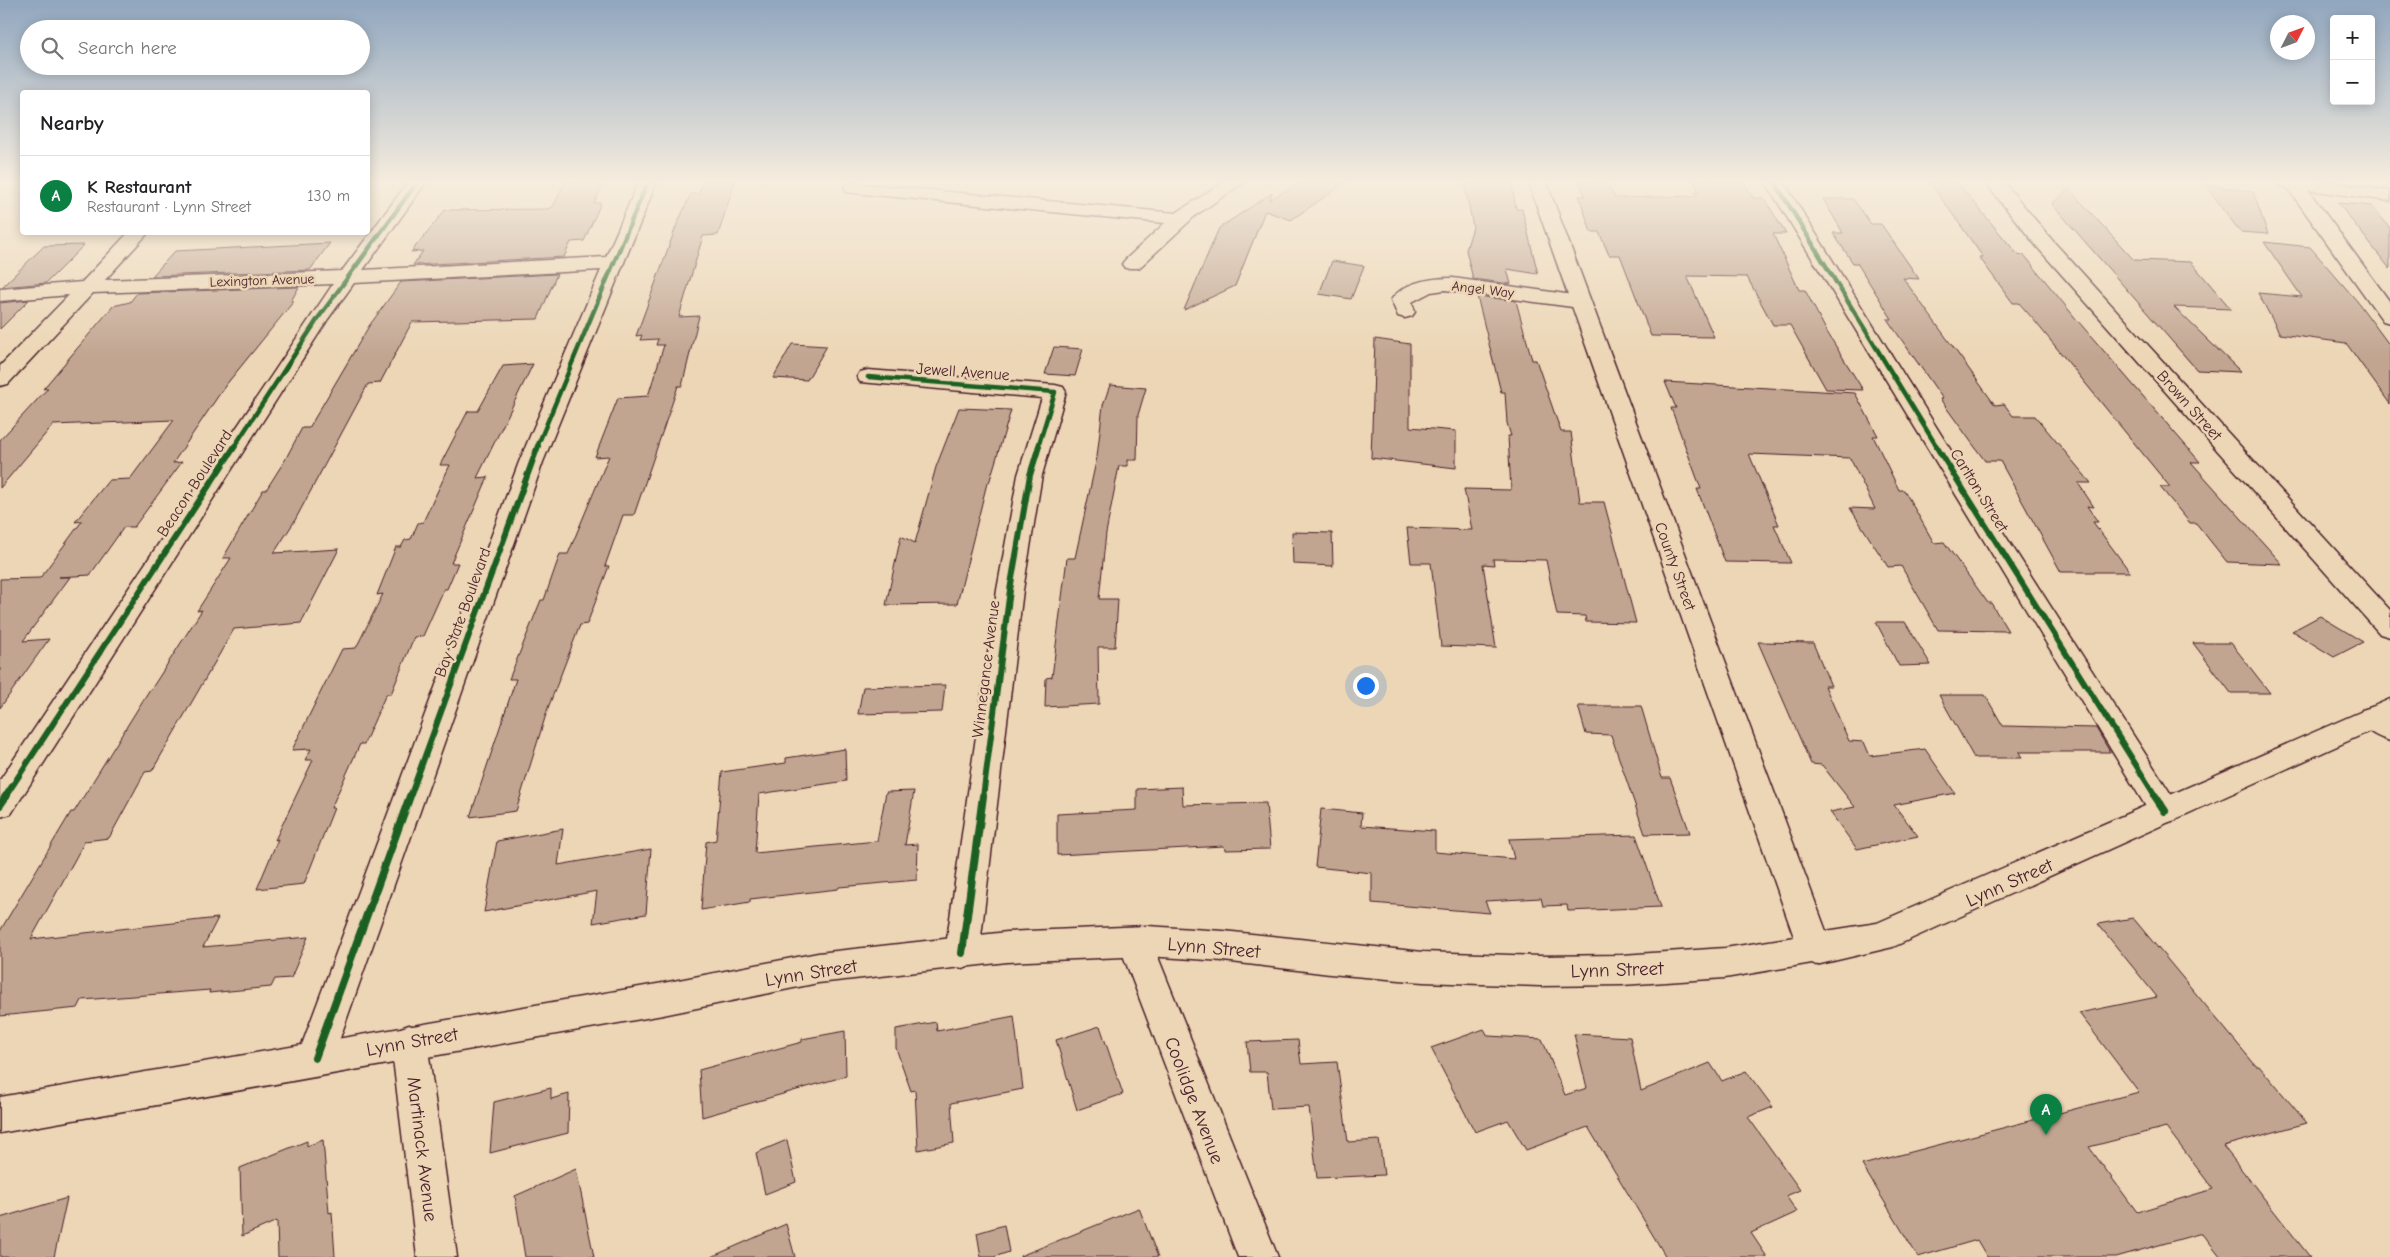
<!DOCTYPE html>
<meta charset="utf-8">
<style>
:root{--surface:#fff;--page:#f6f6f6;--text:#202124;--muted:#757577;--line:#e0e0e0;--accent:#0b8043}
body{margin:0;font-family:"Comic Neue",sans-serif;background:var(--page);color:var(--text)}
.controls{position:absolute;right:15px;top:15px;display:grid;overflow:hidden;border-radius:5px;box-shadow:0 2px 12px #0003}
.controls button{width:45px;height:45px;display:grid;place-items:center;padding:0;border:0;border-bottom:1px solid var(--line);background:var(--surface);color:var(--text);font:25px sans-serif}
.compass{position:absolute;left:2270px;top:15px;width:45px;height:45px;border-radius:50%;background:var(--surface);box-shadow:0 2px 12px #0003;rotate:48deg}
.you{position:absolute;left:1365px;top:685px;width:18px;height:18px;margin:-12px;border:4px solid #fff;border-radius:50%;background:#1a73e8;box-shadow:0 0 0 8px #1a73e833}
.badge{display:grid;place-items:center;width:32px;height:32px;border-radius:50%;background:var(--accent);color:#fff;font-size:16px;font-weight:700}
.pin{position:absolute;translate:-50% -41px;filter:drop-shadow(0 1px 2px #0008)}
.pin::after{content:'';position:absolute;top:26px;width:18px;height:15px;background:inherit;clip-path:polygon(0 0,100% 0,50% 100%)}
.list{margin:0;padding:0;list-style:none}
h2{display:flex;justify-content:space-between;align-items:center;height:65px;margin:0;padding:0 20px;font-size:21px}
h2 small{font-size:16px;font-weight:400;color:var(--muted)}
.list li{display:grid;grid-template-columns:32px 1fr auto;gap:15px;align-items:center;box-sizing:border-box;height:80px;padding:0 20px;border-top:1px solid var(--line)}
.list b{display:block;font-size:19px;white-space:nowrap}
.list p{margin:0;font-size:16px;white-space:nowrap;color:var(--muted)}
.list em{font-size:16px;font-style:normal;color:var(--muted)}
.icon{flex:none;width:28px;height:28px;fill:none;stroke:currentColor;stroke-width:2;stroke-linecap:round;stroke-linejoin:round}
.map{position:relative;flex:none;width:2390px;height:1257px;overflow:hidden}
.search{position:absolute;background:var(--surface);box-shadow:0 2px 12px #0003;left:20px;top:20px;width:350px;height:55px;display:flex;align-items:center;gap:12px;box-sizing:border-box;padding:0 18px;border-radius:28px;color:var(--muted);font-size:19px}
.panel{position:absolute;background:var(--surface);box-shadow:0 2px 12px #0003;left:20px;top:90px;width:350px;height:145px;border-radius:5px}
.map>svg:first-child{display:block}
.building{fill:#c1a591;stroke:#4a1f2b;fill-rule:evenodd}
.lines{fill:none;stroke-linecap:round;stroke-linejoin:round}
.minor-casing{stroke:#4a1f2b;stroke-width:3}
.secondary-casing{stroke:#4a1f2b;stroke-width:3}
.minor{fill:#ecd6b5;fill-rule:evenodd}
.secondary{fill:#ecd6b5;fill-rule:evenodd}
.cycleway-far2-casing{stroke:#ecd6b5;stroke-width:7}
.cycleway-far1-casing{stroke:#ecd6b5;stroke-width:9}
.cycleway-casing{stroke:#ecd6b5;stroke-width:11}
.cycleway-far2{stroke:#1b5e20;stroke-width:4.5}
.cycleway-far1{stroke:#1b5e20;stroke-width:6}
.cycleway{stroke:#1b5e20;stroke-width:8}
.labels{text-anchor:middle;stroke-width:5;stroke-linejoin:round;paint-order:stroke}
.far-street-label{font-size:14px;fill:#4a1f2b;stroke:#ecd6b5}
.street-label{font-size:16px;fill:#4a1f2b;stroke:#ecd6b5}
.near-street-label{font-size:19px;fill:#4a1f2b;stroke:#ecd6b5}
</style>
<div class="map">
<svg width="2390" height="1257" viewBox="0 0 2390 1257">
<rect width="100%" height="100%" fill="#ecd6b5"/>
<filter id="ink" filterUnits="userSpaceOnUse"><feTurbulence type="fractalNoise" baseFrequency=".02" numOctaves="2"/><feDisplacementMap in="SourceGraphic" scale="10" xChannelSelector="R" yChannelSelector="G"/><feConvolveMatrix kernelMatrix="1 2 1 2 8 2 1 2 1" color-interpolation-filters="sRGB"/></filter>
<g filter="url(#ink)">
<path class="building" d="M 605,181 L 594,203 L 601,203 L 584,241 L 571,242 L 564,257 L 413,265 L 423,251 L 411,252 L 445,210 L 547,209 L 553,207 L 565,182 Z
M 703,181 L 735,181 L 718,235 L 703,236 L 679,317 L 699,316 L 682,386 L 678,386 L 634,515 L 623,515 L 605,566 L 609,566 L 587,624 L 580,625 L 548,708 L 516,811 L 470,817 L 516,679 L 509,679 L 541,600 L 544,600 L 560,554 L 568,554 L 609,456 L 595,457 L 618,398 L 648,396 L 664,345 L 656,345 L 658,339 L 640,340 L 642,335 L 636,336 L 677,224 L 691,194 L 699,194 Z
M 1303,181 L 1348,181 L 1291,220 L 1265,211 L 1235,286 L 1184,310 L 1219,228 L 1272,193 L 1269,200 Z
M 1464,181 L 1511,181 L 1516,209 L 1522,209 L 1538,274 L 1507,269 L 1511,284 L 1473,279 L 1466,250 L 1473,227 Z
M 1579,181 L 1606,181 L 1615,198 L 1698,196 L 1695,192 L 1699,192 L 1694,181 L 1744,182 L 1753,198 L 1764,198 L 1786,234 L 1773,234 L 1799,290 L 1805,290 L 1827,332 L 1863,390 L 1826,389 L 1790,325 L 1773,325 L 1747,277 L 1687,276 L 1714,337 L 1651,336 L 1620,255 L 1609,255 L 1599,232 L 1591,232 L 1579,196 L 1585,196 Z
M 1929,181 L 1956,181 L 2018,255 L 2025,256 L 2077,320 L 2200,462 L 2191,462 L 2282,564 L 2227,562 L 2196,523 L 2190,523 L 2160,487 L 2170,487 L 2033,319 L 2019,303 L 2013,303 L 1979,257 L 1983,257 Z
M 2205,184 L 2253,192 L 2268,234 L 2240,232 Z
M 2069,189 L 2134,260 L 2191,262 L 2231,309 L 2174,307 L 2241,372 L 2197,370 L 2052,204 Z
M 1823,199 L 1853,199 L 1871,224 L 1881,224 L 1919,279 L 1903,278 L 1995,405 L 2004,404 L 2013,416 L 2035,416 L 2091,483 L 2078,483 L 2094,507 L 2087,506 L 2098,522 L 2093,522 L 2130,572 L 2061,572 L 2000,461 L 1985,461 L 1940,399 L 1943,399 L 1887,319 L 1892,319 L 1857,263 L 1853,263 L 1833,233 L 1843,233 Z
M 2338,203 L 2372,206 L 2390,228 L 2390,269 Z
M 2264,242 L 2310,247 L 2357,301 L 2390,346 L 2390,404 L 2346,343 L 2280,334 L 2258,293 L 2302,297 Z
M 330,243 L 310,270 L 152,276 L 175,251 Z
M 84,245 L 46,283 L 2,287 L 44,246 Z
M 1332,261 L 1364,266 L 1351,299 L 1319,294 Z
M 557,274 L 538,319 L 412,322 L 380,383 L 368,384 L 294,522 L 274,553 L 339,549 L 301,623 L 234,629 L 152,771 L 145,772 L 109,838 L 85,841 L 31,939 L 218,918 L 203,947 L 308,937 L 291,978 L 275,979 L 271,987 L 209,993 L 210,990 L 82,1000 L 78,1008 L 0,1016 L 0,931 L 71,812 L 74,812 L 150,689 L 152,688 L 202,610 L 197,611 L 231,558 L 223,558 L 263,490 L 266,490 L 285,460 L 302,428 L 309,428 L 369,326 L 401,282 Z
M 299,287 L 291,301 L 294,301 L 225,386 L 173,463 L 182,462 L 134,527 L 124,527 L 90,575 L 59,577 L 70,577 L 23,641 L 49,639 L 0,708 L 0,579 L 40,578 L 82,521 L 75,522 L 109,480 L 130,479 L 174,420 L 53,425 L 0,488 L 0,440 L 48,388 L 43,389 L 113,306 L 130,302 L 137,293 Z
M 1477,296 L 1516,301 L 1532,360 L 1536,360 L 1561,432 L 1571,432 L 1580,502 L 1604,502 L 1636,623 L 1586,622 L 1585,616 L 1557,615 L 1546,560 L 1493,559 L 1494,565 L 1483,564 L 1496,648 L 1441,646 L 1431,563 L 1411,563 L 1407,528 L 1472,530 L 1464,489 L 1511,490 L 1508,436 L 1511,436 L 1507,423 L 1505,392 L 1501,392 Z
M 29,300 L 0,329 L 0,303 Z
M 1375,339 L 1410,344 L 1410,427 L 1456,431 L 1456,468 L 1371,458 Z
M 792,344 L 827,346 L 807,380 L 773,378 Z
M 1054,347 L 1083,349 L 1075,376 L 1045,374 Z
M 533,364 L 477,478 L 488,477 L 451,563 L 458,563 L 447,589 L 444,589 L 423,636 L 414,637 L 391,694 L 386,694 L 364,744 L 360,744 L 331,808 L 334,808 L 304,884 L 257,889 L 278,839 L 275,840 L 313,760 L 305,760 L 311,749 L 292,750 L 342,649 L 356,648 L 383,594 L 377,595 L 396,547 L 401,547 L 405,540 L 411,539 L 418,523 L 423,522 L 450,465 L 440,465 L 468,411 L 478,411 L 503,366 Z
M 1665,382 L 1855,393 L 1878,436 L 1873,436 L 1899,490 L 1904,490 L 1934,543 L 1944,542 L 1988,603 L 1991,603 L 2008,631 L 1938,630 L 1901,566 L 1888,567 L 1850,508 L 1875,509 L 1850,458 L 1749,454 L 1779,525 L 1774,525 L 1791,563 L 1725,562 L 1697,489 L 1701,489 L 1671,408 L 1676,408 Z
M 1110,385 L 1146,388 L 1138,415 L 1137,460 L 1128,460 L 1128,466 L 1119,466 L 1106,533 L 1099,599 L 1118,599 L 1115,647 L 1098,647 L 1099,704 L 1045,707 L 1046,678 L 1052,677 L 1067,558 L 1075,558 L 1097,457 L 1103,405 Z
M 959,408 L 1011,410 L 989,483 L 987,483 L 957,604 L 886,605 L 901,536 L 915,543 L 936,467 Z
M 1292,532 L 1332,533 L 1333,566 L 1293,564 Z
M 2320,616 L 2363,642 L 2334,657 L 2292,631 Z
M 1876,622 L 1905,622 L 1931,665 L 1899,666 Z
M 1758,642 L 1813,643 L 1831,686 L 1825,686 L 1849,741 L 1864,742 L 1870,756 L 1925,749 L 1955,793 L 1894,805 L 1918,836 L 1857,849 L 1830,812 L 1855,807 L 1822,765 L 1811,764 Z
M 2193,643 L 2231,643 L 2270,693 L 2231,693 Z
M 945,685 L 942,712 L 858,714 L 863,687 Z
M 1939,695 L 1985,695 L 2003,726 L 2096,728 L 2110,752 L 2019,752 L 2022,758 L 1974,758 Z
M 1578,706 L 1641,706 L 1662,778 L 1670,778 L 1690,833 L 1645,834 L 1611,735 L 1586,734 Z
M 845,749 L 846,781 L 759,794 L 755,853 L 877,841 L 886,792 L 914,791 L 905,845 L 918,844 L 917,880 L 839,887 L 838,889 L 750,899 L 750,902 L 701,910 L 706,842 L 716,840 L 722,772 L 786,763 L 786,758 Z
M 1182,787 L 1183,805 L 1266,803 L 1270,849 L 1225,850 L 1224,846 L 1057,855 L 1057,814 L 1137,810 L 1137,789 Z
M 1321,809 L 1362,813 L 1361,826 L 1435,831 L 1435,852 L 1514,859 L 1509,839 L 1636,835 L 1661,907 L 1568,911 L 1567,905 L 1543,906 L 1541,898 L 1485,901 L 1490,913 L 1372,903 L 1372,873 L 1315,867 Z
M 563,829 L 558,865 L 651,849 L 646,914 L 593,923 L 597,891 L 484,912 L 497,841 Z
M 2133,918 L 2256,1066 L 2259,1066 L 2307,1123 L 2223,1146 L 2310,1257 L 2221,1257 L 2202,1233 L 2116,1257 L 1987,1257 L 1977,1240 L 1918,1257 L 1862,1165 L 2139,1092 L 2079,1013 L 2157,997 L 2098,924 ZM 2166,1127 L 2213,1189 L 2137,1212 L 2089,1147 Z
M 1014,1016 L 1023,1089 L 951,1103 L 954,1143 L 918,1150 L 915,1090 L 911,1091 L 896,1048 L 896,1029 L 936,1022 L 937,1031 Z
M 1100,1026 L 1123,1094 L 1077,1110 L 1056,1040 Z
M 1484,1029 L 1488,1036 L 1542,1039 L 1565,1095 L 1587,1088 L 1574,1034 L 1630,1037 L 1641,1091 L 1710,1063 L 1722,1081 L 1746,1071 L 1773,1107 L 1748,1117 L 1800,1190 L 1786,1196 L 1797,1212 L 1751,1233 L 1767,1257 L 1666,1257 L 1588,1127 L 1526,1150 L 1508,1120 L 1475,1132 L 1431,1048 Z
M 845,1031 L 846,1076 L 702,1117 L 699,1070 L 802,1042 L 802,1039 Z
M 1298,1040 L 1301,1064 L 1337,1062 L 1348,1142 L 1379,1140 L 1384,1175 L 1317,1178 L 1309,1107 L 1271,1109 L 1267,1072 L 1250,1072 L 1247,1042 Z
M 551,1088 L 551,1099 L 569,1094 L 568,1133 L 490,1153 L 494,1102 Z
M 323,1140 L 329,1213 L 332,1212 L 335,1257 L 278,1257 L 277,1221 L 242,1236 L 240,1168 L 307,1141 L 307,1146 Z
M 787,1140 L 796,1182 L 765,1194 L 756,1153 Z
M 576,1169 L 594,1257 L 525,1257 L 515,1196 Z
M 67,1198 L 54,1257 L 0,1257 L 0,1218 Z
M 1139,1208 L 1158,1257 L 1020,1257 L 1020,1256 Z
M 786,1224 L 795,1257 L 711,1257 Z
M 1004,1225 L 1009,1252 L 994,1257 L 981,1257 L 977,1233 Z"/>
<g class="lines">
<defs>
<path id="minor" d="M 409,181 L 427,181 L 363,270 L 606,257 L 639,181 L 657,181 L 543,462 L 333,1058 L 328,1070 L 315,1075 L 302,1070 L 297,1058 L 519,462 L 601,270 L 354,283 L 328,319 L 11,814 L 0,817 L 0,780 L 333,284 L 93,293 L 8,384 L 0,386 L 0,366 L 69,295 L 0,301 L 0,289 L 82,282 L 129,232 L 149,232 L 105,280 L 342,271 Z
M 1225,181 L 1246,181 L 1196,215 L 1139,268 L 1125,268 L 1122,264 L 1125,260 L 1165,223 L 853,193 L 847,192 L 844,188 L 847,184 L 853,183 L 1176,213 Z
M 1765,181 L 1783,181 L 1960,465 L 2176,802 L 2181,811 L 2176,820 L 2165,823 L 2154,820 Z
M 1984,181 L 2003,181 L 2052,240 L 2390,610 L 2390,637 L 2380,634 L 2038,248 Z
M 2275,181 L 2322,181 L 2390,191 L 2390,201 L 2308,190 L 2390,302 L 2390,323 L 2383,321 L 2287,187 L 2278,185 Z
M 1453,278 L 1580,296 L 1587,298 L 1590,302 L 1587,306 L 1580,308 L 1445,290 L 1431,292 L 1412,302 L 1415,312 L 1412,316 L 1405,318 L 1398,316 L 1391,300 C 1404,281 1432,278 1453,278 Z
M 868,370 L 1055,385 L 1063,387 L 1066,392 L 1042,475 L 1023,590 L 979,953 L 974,964 L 962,968 L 950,964 L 945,953 L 997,590 L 1018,475 L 1042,398 L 860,382 L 857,377 L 860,372 Z
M 2372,707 L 2390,715 L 2390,741 C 2377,737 2364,730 2357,718 L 2362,710 Z
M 1135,927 L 1147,932 L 1152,942 L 1278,1257 L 1238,1257 L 1118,942 L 1123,932 Z
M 409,1025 L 422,1030 L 427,1042 L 457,1257 L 417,1257 L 391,1042 L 396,1030 Z"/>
<path id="secondary" d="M 1528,181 L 1546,181 L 1826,931 L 1877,923 L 2390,699 L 2390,722 L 1893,947 L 1816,965 L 1812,963 L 1725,978 L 1622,985 L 1540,986 L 1423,982 L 1330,974 L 1223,961 L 1147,956 L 1007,962 L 818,983 L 663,1015 L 0,1133 L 0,1097 L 663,983 L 818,953 L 1007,932 L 1147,926 L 1223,931 L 1423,952 L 1540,956 L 1622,955 L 1725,948 L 1794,937 Z"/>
</defs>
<use href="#minor" class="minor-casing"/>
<use href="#secondary" class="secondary-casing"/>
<use href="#minor" class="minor"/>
<use href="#secondary" class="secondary"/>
<defs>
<path id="cycleway-far2" d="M 1774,181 L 1937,447
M 868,377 L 1055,392 L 1038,447
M 234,447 L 319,317 L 418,181
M 537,447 L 648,181"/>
<path id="cycleway-far1" d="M 1936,446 L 2156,797
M 5,797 L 235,446
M 410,797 L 538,446
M 983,797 L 1010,590 L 1030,475 L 1039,446"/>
<path id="cycleway" d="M 2155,796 L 2165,811
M 0,805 L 6,796
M 962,953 L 983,796
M 315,1058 L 410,796"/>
</defs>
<use href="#cycleway-far2" class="cycleway-far2-casing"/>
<use href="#cycleway-far1" class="cycleway-far1-casing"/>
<use href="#cycleway" class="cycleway-casing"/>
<use href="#cycleway-far2" class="cycleway-far2"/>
<use href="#cycleway-far1" class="cycleway-far1"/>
<use href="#cycleway" class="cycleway"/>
</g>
</g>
<linearGradient id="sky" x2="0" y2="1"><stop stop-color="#90a6bf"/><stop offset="0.51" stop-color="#f6edde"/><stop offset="1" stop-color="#f6edde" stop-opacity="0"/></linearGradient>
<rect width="2390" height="357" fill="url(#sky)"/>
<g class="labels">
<g class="far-street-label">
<text transform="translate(262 280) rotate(-2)" y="5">Lexington Avenue</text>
<text transform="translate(1483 289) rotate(7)" y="5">Angel Way</text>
</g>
<g class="street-label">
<text transform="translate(963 371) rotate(4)" y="6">Jewell Avenue</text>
<text transform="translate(2190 405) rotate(48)" y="6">Brown Street</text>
<text transform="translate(194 483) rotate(-57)" y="6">Beacon Boulevard</text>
<text transform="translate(1980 490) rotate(58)" y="6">Carlton Street</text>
<text transform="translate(1676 566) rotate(70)" y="6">County Street</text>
<text transform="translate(462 612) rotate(-70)" y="6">Bay State Boulevard</text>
<text transform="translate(985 669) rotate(-83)" y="6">Winnegance Avenue</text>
</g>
<g class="near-street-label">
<text transform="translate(2009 882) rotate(-24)" y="7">Lynn Street</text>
<text transform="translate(1214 947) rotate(5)" y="7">Lynn Street</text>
<text transform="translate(1617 969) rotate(-2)" y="7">Lynn Street</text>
<text transform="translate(811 972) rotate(-9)" y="7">Lynn Street</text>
<text transform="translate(412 1041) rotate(-10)" y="7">Lynn Street</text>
<text transform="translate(1195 1100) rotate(69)" y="7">Coolidge Avenue</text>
<text transform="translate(423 1149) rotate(83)" y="7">Martinack Avenue</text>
</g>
</g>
</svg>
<div class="controls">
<button>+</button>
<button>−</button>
</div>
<svg class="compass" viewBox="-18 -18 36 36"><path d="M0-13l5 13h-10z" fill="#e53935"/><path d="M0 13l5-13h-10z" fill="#757577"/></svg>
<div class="you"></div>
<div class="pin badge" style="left:2046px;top:1135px">A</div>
<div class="search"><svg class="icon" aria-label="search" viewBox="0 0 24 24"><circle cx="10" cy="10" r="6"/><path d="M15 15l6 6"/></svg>Search here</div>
<section class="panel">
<h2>Nearby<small></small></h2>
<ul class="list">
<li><span class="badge">A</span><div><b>K Restaurant</b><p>Restaurant · Lynn Street</p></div><em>130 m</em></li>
</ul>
</section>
</div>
